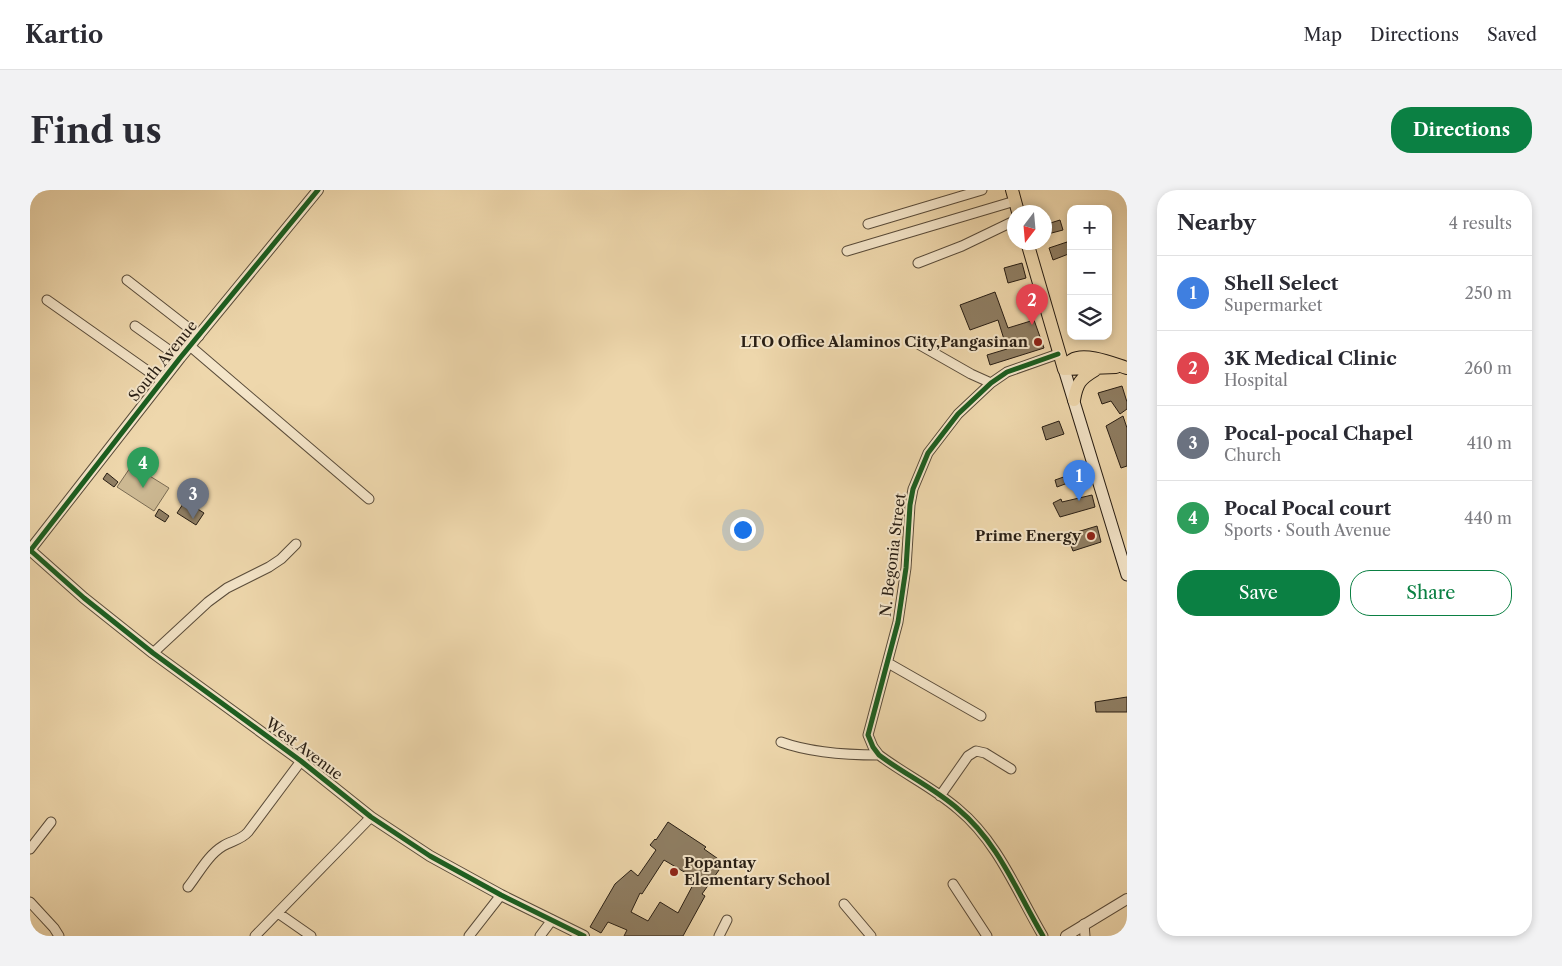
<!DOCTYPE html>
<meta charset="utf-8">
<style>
:root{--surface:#fff;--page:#f2f2f3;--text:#2b2b33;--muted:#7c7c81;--line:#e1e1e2;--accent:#0b8043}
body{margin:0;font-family:"Libre Caslon Text",serif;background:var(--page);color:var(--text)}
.controls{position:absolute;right:15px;top:15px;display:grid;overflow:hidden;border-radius:10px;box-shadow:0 2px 8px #0003}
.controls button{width:45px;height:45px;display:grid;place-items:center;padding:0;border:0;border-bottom:1px solid var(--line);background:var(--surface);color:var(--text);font:25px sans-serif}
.compass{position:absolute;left:977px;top:15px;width:45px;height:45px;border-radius:50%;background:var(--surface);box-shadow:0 2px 8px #0003;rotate:196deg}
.you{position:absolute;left:712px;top:339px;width:18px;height:18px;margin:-12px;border:4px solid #fff;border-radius:50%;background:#1a73e8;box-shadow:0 0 0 8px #1a73e833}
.badge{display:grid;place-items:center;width:32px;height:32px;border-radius:50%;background:var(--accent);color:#fff;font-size:16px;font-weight:700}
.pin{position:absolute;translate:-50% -41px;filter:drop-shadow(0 1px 2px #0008)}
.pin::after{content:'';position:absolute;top:26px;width:18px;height:15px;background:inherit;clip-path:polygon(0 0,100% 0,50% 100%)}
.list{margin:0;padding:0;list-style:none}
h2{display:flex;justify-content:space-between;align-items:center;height:65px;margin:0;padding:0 20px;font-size:21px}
h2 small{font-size:16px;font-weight:400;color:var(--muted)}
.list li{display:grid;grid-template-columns:32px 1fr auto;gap:15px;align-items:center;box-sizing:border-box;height:75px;padding:0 20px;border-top:1px solid var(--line)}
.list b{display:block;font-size:19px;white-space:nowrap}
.list p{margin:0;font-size:16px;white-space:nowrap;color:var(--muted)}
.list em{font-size:16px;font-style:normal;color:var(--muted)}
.actions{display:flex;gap:10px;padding:15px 20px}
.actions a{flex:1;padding:11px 0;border:1px solid var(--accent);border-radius:20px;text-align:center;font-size:18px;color:var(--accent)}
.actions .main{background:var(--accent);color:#fff}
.icon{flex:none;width:28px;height:28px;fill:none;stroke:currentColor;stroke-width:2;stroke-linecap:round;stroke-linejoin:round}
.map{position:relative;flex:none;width:1097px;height:746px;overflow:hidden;border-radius:20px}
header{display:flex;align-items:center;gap:30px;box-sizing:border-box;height:70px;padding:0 25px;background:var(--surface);border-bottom:1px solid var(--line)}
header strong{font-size:24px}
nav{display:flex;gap:28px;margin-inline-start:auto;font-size:18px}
.intro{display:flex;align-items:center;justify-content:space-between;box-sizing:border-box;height:120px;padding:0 30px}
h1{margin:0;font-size:35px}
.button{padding:12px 22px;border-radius:20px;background:var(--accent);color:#fff;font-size:18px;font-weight:700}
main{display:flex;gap:30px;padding:0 30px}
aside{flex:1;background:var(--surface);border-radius:20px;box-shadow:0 2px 8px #0003}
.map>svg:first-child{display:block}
.park{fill:#ccb892;stroke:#7a6b53}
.building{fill:#8f7e63;stroke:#281e14;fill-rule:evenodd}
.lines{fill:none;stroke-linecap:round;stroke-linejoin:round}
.minor-casing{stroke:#5a4c3a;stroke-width:11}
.tertiary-casing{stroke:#5a4c3a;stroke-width:12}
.secondary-casing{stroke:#281e14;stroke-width:13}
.primary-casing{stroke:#281e14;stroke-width:14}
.minor{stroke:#f4e5c9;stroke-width:9}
.tertiary{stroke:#f4e5c9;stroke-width:10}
.secondary{stroke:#f4e5c9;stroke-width:11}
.primary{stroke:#eed7ac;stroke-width:12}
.cycleway-casing{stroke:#f4e5c9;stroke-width:8}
.cycleway{stroke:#1b5e20;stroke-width:5}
.poi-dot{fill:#8f2418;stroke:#f4e5c9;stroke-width:2}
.labels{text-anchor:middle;stroke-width:4;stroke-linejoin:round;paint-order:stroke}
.poi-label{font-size:15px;font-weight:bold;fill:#281e14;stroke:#f4e5c9;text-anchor:end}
.street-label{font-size:15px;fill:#281e14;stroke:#f4e5c9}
</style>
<header>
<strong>Kartio</strong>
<nav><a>Map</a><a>Directions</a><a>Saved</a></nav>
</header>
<div class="intro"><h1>Find us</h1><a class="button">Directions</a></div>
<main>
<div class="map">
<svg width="1097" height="746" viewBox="0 0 1097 746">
<rect width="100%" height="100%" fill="#eed7ac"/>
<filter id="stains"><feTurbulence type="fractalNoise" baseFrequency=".004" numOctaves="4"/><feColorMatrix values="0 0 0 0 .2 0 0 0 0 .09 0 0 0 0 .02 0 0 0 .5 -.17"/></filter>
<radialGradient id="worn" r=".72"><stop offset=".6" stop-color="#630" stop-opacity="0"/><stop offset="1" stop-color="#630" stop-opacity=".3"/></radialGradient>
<path class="park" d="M 102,275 L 139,298 L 124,321 L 87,297 Z"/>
<path class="building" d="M 1030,30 L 1033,40 L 1014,45 L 1014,35 Z
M 1037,52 L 1041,63 L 1023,70 L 1019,58 Z
M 992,73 L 996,88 L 978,93 L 974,78 Z
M 965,102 L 978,138 L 1004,130 L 1014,158 L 960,175 L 957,165 L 977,159 L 968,130 L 940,140 L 930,115 Z
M 1092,196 L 1097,212 L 1097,219 L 1090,224 L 1081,211 L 1072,214 L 1068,203 Z
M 1093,226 L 1097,238 L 1097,276 L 1091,278 L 1076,236 Z
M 1029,231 L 1034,244 L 1016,250 L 1012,237 Z
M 1051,281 L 1054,287 L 1027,297 L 1025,290 Z
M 77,283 L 88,292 L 84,297 L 73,289 Z
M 1062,305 L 1065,317 L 1030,327 L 1023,313 L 1031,309 L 1032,312 Z
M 155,311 L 174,323 L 166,335 L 147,323 Z
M 129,319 L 139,326 L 135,332 L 125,326 Z
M 1067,336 L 1071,352 L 1043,361 L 1037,345 Z
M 1097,507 L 1097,522 L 1066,522 L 1065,512 Z
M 638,632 L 676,657 L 674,659 L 694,673 L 672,704 L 675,706 L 653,746 L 594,746 L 597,740 L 578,732 L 571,743 L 560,737 L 585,694 L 601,680 L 608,686 L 626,660 L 620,655 L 625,649 L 626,650 ZM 634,670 L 666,689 L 665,691 L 648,723 L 630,712 L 618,731 L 601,722 L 610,703 L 612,704 Z"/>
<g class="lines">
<defs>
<path id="minor" d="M 838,34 L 952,0
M 817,61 L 985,11
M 888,73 L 932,56 L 984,31
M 97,90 L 169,146
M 17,110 L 132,191
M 105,136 L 150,168
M 883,151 L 941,184 L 961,193
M 160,156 L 339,309
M 123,463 L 178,412 L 197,398 L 239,377 L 251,369 L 266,354
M 858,473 L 951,526
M 751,552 C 781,563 816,565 849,565
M 910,606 L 938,566 L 946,561 L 955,563 L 981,579
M 0,659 L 21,632
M 923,694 L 957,746
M 158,697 C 169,683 178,665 193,656 C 201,651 211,650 218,642 L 271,571
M 0,712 L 24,738 L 29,746
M 814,714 L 841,746
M 248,723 L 281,746
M 1054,734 L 1055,746
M 225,746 L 341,627
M 439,746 L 471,705
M 510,746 L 522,730
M 689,746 L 697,730
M 1013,746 C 987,702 968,652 928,619 C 904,598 874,584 849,565 L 843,557 L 838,545 L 868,432 L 876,378 L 880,315 L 883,299 L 898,263 L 928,224 L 961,193 L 977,182 L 1028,164"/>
<path id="tertiary" d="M 288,0 L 150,168 L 0,360 L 54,408 L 123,463 L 271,571 L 341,627 L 400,666 L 471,705 L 554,746
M 1036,746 L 1097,709"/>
<path id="secondary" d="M 1034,179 L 1097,385"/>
<path id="primary" d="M 982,0 L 988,22
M 997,52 L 1034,179
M 1034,179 C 1036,176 1039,172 1042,170 C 1055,162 1084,174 1097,178
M 1034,179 L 1086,177
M 1044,210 C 1047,193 1050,189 1065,180"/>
</defs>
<use href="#minor" class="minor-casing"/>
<use href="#tertiary" class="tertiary-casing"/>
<use href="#secondary" class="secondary-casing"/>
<use href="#primary" class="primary-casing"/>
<use href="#minor" class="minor"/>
<use href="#tertiary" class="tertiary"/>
<use href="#secondary" class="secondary"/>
<use href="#primary" class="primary"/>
<defs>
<path id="cycleway" d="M 0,360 L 54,408 L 123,463 L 271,571 L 341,627 L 400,666 L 471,705 L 554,746
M 0,361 L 150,168 L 288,0
M 1013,746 C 987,702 968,652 928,619 C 904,598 874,584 849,565 L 843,557 L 838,545 L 868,432 L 876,378 L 880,315 L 883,299 L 898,263 L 928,224 L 961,193 L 977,182 L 1028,164"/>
</defs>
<use href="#cycleway" class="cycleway-casing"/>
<use href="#cycleway" class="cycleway"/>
</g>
<g class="poi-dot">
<circle cx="1008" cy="152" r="5"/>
<circle cx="1061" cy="346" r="5"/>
<circle cx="644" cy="682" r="5"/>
</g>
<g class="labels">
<g class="poi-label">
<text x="998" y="157">LTO Office Alaminos City,Pangasinan</text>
<text x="1051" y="351">Prime Energy</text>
<text x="654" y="678" text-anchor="start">Popantay<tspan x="654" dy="17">Elementary School</tspan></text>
</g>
<g class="street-label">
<text transform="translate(133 171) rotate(-51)" y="5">South Avenue</text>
<text transform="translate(863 365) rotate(-83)" y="5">N. Begonia Street</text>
<text transform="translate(274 559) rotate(37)" y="5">West Avenue</text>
</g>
</g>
<rect width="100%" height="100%" filter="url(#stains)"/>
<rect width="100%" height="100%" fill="url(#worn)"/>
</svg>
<div class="controls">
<button>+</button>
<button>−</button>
<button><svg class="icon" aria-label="layers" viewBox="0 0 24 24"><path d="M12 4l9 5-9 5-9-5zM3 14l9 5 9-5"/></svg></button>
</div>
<svg class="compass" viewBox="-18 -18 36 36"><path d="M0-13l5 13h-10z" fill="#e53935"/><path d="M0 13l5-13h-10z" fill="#7c7c81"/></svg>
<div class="you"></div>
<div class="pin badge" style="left:1049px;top:311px;background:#3f7fe0">1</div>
<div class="pin badge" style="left:1002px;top:135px;background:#e0444e">2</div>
<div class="pin badge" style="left:163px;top:329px;background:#6b7280">3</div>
<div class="pin badge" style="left:113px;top:298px;background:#2e9e5b">4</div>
</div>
<aside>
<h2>Nearby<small>4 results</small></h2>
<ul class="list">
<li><span class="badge" style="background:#3f7fe0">1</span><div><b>Shell Select</b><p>Supermarket</p></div><em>250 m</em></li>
<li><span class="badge" style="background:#e0444e">2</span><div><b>3K Medical Clinic</b><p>Hospital</p></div><em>260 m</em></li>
<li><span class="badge" style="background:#6b7280">3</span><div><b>Pocal-pocal Chapel</b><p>Church</p></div><em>410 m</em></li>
<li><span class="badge" style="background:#2e9e5b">4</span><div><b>Pocal Pocal court</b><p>Sports · South Avenue</p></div><em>440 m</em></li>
</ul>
<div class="actions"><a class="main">Save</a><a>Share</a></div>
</aside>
</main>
